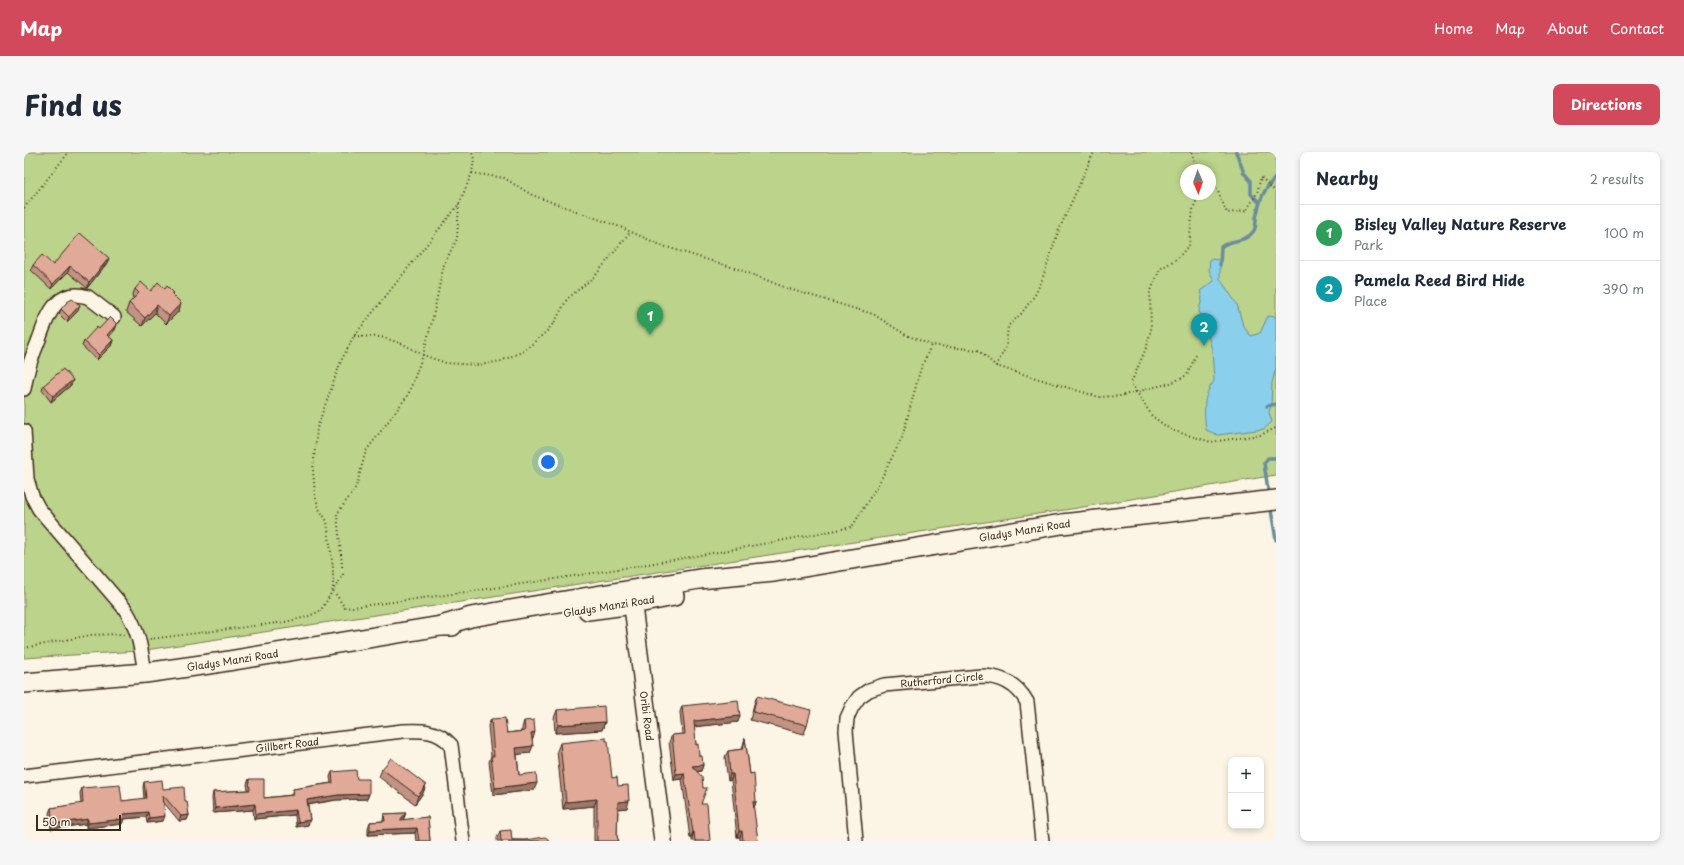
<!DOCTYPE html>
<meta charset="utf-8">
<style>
:root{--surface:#fff;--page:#f6f6f7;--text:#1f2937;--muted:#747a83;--line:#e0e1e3;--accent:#d1495b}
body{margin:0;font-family:"Playpen Sans",sans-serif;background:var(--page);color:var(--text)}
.controls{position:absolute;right:12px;bottom:12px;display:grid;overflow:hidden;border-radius:8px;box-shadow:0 2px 6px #0003}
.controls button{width:36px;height:36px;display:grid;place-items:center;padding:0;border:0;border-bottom:1px solid var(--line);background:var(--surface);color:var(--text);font:20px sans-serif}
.compass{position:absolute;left:1156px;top:12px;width:36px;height:36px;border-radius:50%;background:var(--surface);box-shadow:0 2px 6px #0003;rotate:178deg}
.scale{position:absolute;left:12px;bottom:10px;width:85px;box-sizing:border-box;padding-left:4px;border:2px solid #3b2a1e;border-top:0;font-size:11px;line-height:14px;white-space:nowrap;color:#3b2a1e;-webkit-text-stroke:3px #fcf5e5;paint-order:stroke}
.you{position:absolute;left:524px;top:310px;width:14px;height:14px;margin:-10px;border:3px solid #fff;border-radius:50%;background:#1a73e8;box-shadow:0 0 0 6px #1a73e833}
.badge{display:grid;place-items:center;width:26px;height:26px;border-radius:50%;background:var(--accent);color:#fff;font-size:13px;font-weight:700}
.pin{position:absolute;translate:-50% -33px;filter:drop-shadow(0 1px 2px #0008)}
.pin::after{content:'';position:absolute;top:21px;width:14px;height:12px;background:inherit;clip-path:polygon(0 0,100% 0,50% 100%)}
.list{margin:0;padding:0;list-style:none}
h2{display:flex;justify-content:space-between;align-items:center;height:52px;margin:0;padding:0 16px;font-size:17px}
h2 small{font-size:13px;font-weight:400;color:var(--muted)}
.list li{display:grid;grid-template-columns:26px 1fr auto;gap:12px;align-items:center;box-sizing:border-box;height:56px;padding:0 16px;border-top:1px solid var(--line)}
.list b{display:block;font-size:15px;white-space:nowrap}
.list p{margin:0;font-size:13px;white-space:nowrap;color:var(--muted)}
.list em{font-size:13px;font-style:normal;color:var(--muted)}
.map{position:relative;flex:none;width:1252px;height:689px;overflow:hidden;border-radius:8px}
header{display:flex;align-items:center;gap:24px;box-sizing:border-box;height:56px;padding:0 20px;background:var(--accent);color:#fff}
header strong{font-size:19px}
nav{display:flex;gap:22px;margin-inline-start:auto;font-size:14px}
.intro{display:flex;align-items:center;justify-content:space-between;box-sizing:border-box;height:96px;padding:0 24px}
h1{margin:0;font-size:28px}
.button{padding:10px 18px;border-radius:8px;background:var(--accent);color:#fff;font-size:14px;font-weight:700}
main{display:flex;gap:24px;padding:0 24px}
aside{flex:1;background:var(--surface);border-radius:8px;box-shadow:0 2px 6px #0003}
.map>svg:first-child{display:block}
.green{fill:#bbd38a;stroke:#7b7e54;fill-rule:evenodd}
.water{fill:#8acfeb;stroke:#6a8d99}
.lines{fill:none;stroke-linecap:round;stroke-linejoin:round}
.stream{stroke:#6a8d99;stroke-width:3.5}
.minor-casing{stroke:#3b2a1e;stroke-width:16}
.tertiary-casing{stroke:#3b2a1e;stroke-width:20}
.secondary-casing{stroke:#3b2a1e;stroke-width:22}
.path{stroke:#3b2a1e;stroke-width:2;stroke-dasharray:1 3;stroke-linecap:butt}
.minor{stroke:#fcf5e5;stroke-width:13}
.tertiary{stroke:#fcf5e5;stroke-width:17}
.secondary{stroke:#fcf5e5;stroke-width:19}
.wall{fill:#c29283;stroke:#3b2a1e}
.shaded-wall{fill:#9e776a;stroke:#3b2a1e}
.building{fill:#e1aa98;stroke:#3b2a1e}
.labels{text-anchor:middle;stroke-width:3.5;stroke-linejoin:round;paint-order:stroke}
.street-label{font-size:10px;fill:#3b2a1e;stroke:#fcf5e5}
</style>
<header>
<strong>Map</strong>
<nav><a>Home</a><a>Map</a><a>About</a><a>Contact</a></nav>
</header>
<div class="intro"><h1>Find us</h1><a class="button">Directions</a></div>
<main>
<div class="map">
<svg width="1252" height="689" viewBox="0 0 1252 689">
<rect width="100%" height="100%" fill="#fcf5e5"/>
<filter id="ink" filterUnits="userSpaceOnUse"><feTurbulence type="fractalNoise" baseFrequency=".025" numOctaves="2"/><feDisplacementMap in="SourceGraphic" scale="8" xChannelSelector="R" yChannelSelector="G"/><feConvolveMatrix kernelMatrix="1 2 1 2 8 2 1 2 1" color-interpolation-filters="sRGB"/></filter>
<g filter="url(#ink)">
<path class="green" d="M 0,0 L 1252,0 L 1252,323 L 1047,357 L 115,499 L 0,506 ZM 1162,18 L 1186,18 L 1186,42 L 1162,42 Z"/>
<path class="water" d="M 1186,107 L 1196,108 L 1196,127 L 1213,152 L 1219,174 L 1227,184 L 1236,181 L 1244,164 L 1252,165 L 1252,216 L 1248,231 L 1247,254 L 1245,260 L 1248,270 L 1240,277 L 1194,283 L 1182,278 C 1180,259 1178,245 1190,229 L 1188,198 L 1182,176 L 1175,159 L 1178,146 L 1176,139 L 1190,129 L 1185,118 Z"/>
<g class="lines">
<path class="stream" d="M 1212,0 L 1220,21 L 1227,29 L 1227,42 L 1235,50
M 1196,113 L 1197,95 C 1206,86 1220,92 1229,80 C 1232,77 1232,70 1232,66 C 1236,47 1239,38 1252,25
M 1243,254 L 1252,252
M 1244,338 L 1240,311 L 1244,306 L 1252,306
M 1247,358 L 1252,388"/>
<defs>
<g id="minor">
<path d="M 0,237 C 3,218 7,207 14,190 C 23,166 31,135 64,145 L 90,165"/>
<path d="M 0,279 L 3,327 L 8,344 L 15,357 L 101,457 C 115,479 117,496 121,521"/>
<path id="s1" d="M 0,624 L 379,579 C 398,578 414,578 427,593 L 439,689"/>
<path id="s2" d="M 832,689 L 822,579 L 823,566 L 828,555 L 835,545 L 845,538 L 860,533 L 957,524 C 977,524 993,532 1003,550 L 1018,689"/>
</g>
<g id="tertiary">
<path id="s3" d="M 607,439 L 639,689"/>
</g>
<g id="secondary">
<path d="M 564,458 L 609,452 L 650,444"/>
<path id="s4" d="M 417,474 L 447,465 L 498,456 L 675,427 L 750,420 L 1038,372 L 1252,348"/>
<path id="s5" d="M 0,531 L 121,521 L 192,511 L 417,474 L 428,474"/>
</g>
</defs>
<use href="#minor" class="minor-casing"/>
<use href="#tertiary" class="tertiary-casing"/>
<use href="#secondary" class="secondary-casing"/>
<path class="path" d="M 1168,0 L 1173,18
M 448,21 L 480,26 L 508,43 L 596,75 L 639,94 L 717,118 L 765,137 L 849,162 L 882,183 L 907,193 L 954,198 L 972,214 L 1075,245 L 1096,244 L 1147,231 L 1163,223 L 1173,201
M 1186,32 L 1193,37 L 1203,61 L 1222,59 L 1233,41 L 1237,25 L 1252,40
M 1175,42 L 1169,57 L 1165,93 L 1154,106 L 1136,117 L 1126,141 L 1127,177 L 1123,194 L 1107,231 L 1128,264 L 1147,278 L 1187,290 L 1236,283 L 1252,276
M 435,52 L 433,87 L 420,112 L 408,169 L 399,203 L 384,243 L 342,299 L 332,335 L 313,362 L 319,423 L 309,438 L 321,456 C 491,435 660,408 828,375 L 856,329 L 878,286 L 896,219 L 907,193
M 0,56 L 45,0
M 330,184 L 357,185 L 379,192 L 399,203 L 422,211 L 455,213 L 477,209 L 500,199 L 523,179 L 532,168 L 543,147 L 571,124 L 606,80
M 972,214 L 982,195 L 984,174 L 997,162 L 1011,143 L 1018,128 L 1034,80 L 1070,0
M 126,487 L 261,470 L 283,465 L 296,459 L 301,452 L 309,438 L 309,416 L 303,369 L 295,357 L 291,343 L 289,318 L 293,276 L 317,209 L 330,184 L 435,52 L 448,21 L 450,7 L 448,0
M 0,496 L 67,483 L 96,482 L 100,483"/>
<use href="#minor" class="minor"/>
<use href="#tertiary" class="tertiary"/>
<use href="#secondary" class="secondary"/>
</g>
<path class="wall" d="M 83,111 L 63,136 L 44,120 L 27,137 L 7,118 L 9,113 L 29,113 Z
M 111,137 L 127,139 L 141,137 L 149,143 L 155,159 L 142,172 L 131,161 L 118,174 L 102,160 L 105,151 L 110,146 L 108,145 Z
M 37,157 L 54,159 L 43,170 L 35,162 Z
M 93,172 L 91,178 L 85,185 L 89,188 L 87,194 L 73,208 L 58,194 L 60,189 L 75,177 Z
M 20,233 L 47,233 L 27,250 L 18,238 Z
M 733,544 L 783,573 L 780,582 L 726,568 L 730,552 Z
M 658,554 L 714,570 L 670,575 L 672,593 L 675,604 L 679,613 L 677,619 L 673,620 L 677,652 L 686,689 L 668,689 L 668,686 L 666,686 L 658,627 L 650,628 L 645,590 L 648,583 L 658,582 L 656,560 Z
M 533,558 L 581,570 L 578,578 L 531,581 L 530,566 Z
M 467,567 L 483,581 L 498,579 L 498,576 L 500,569 L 509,587 L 508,587 L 506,601 L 493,602 L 495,623 L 510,638 L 469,643 L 465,610 L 467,604 L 464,574 Z
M 721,586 L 726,622 L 732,650 L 730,656 L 729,656 L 734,689 L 716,689 L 716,685 L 713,685 L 707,628 L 704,629 L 701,605 L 704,599 L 718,597 Z
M 536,591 L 588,626 L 594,634 L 603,656 L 594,657 L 593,685 L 595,689 L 570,689 L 570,654 L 539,657 L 533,599 Z
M 358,617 L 402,633 L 399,641 L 391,652 L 355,625 Z
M 308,620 L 333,627 L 345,642 L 343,647 L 312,648 L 284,653 L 286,668 L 284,673 L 272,675 L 271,663 L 230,667 L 229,658 L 189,661 L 188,646 L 189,640 L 224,638 L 223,632 L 225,627 L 240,646 L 267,643 L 269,637 L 307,631 L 306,625 Z
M 120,630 L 139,637 L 161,649 L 165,663 L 163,668 L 155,669 L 140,651 L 139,669 L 123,671 L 122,665 L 100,667 L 98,672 L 62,676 L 62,672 L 27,677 L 25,661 L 27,656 L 57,652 L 56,641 L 58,636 L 98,649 L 120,647 L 119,635 Z
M 382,661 L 379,668 L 404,665 L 406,689 L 392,689 L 391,681 L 344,683 L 344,676 L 346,670 L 359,669 L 360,662 Z
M 476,679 L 488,688 L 525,689 L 473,689 L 473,686 Z"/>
<path class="shaded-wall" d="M 85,106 L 83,111 L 63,136 L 65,130 Z
M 46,114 L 44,120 L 27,137 L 29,132 Z
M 157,151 L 155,159 L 142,172 L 145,164 Z
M 56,153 L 54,159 L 43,170 L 45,165 Z
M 133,153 L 131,161 L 118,174 L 121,166 Z
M 93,172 L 91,178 L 81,188 L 83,183 Z
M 89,188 L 87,194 L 73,208 L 75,203 Z
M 49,228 L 47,233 L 27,250 L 29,244 Z
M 716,564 L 714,570 L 668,575 L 670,569 Z
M 581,570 L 578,578 L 531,581 L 534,573 Z
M 511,580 L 509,587 L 505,587 L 507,581 Z
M 509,594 L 506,601 L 490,603 L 492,596 Z
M 679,613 L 677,619 L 666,620 L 668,614 Z
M 660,621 L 658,627 L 650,628 L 652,622 Z
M 706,622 L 709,622 L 707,628 L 704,629 Z
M 513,631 L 510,638 L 469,643 L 471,636 Z
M 402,633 L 399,641 L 391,652 L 394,644 Z
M 345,642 L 343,647 L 312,648 L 281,653 L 283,648 L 314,643 Z
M 573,647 L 570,654 L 539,657 L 542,650 Z
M 605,649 L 603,656 L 591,657 L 594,650 Z
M 729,650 L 732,650 L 730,656 L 726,656 Z
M 231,652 L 229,658 L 189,661 L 191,656 Z
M 272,658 L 271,663 L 230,667 L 232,662 Z
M 124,660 L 122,665 L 98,667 L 100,662 Z
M 382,661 L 380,666 L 374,673 L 376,668 Z
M 165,663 L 163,668 L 155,669 L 157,664 Z
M 141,664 L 139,669 L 123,671 L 125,666 Z
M 64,667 L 62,672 L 27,677 L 29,672 Z
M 100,667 L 98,672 L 62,676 L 64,671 Z
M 286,668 L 284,673 L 272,675 L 274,670 Z
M 393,676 L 391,681 L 344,683 L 346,678 Z
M 715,679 L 718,679 L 716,685 L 713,685 Z
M 669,680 L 670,680 L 668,686 L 666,686 Z"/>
<path class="building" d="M 56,81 L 85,106 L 65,130 L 46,114 L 29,132 L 9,113 L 18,103 L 29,113 Z
M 117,130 L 127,139 L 134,130 L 141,137 L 143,134 L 150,141 L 148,142 L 157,151 L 145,164 L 133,153 L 121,166 L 105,151 L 115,141 L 111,137 Z
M 48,147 L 56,153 L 45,165 L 37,157 L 43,150 Z
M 86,165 L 93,172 L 83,183 L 89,188 L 75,203 L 60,189 L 73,175 L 75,177 Z
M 39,217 L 49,228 L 29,244 L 20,233 Z
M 733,544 L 787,558 L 783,573 L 729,560 Z
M 714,548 L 716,564 L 670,569 L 672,593 L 674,592 L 675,604 L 678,604 L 679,613 L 668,614 L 678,625 L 679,636 L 683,636 L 677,652 L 683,652 L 686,689 L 671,689 L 670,680 L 669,680 L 660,621 L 652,622 L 648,583 L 661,582 L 658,554 Z
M 580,554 L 581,570 L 534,573 L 533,558 Z
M 481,566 L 483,581 L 501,579 L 500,569 L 510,568 L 511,580 L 507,581 L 509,594 L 492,596 L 495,623 L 512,621 L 513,631 L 471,636 L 467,604 L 470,604 L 467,567 Z
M 582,586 L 582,589 L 584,589 L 588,626 L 593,625 L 594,634 L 604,633 L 605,649 L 594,650 L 593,685 L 595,689 L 573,689 L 573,647 L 542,650 L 536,591 Z
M 721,586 L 726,622 L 730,621 L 732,650 L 729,650 L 734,689 L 719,689 L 718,679 L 715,679 L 709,622 L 706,622 L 704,599 L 719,597 Z
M 367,606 L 402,633 L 394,644 L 358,617 Z
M 332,618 L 333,627 L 345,627 L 345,642 L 314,643 L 283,648 L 286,668 L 274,670 L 272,658 L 232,662 L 231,652 L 191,656 L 189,640 L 226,638 L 225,627 L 240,627 L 240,646 L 270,643 L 269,637 L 309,631 L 308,620 Z
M 138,628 L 139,637 L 160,635 L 161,649 L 163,649 L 165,663 L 157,664 L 139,643 L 141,664 L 125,666 L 124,660 L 100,662 L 100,667 L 64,671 L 64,667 L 29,672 L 27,656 L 59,651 L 58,636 L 96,633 L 98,649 L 122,646 L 120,630 Z
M 382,661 L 376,668 L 404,665 L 406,689 L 395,689 L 393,676 L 346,678 L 346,670 L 361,669 L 360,662 Z
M 487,678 L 488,688 L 501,688 L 521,685 L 524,687 L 525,689 L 477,689 L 476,679 Z"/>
</g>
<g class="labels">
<g class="street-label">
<text dy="4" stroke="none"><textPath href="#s4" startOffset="592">Gladys Manzi Road</textPath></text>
<text transform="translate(585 454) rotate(-9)" y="4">Gladys Manzi Road</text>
<text dy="4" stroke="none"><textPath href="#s5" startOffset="210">Gladys Manzi Road</textPath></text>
<text dy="4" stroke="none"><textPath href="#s2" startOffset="234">Rutherford Circle</textPath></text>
<text dy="4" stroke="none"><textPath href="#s3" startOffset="126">Oribi Road</textPath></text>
<text dy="4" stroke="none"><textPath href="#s1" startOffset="265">Gillbert Road</textPath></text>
</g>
</g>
</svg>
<div class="controls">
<button>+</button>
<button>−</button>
</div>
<svg class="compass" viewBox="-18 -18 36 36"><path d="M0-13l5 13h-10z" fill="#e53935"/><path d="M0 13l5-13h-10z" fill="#747a83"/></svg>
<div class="scale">50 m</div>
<div class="you"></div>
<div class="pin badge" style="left:626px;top:183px;background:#2e9e5b">1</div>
<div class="pin badge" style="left:1180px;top:194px;background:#0f9aa8">2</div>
</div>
<aside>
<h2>Nearby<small>2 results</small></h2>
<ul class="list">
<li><span class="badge" style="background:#2e9e5b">1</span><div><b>Bisley Valley Nature Reserve</b><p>Park</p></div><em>100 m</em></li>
<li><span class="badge" style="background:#0f9aa8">2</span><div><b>Pamela Reed Bird Hide</b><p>Place</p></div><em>390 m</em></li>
</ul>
</aside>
</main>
